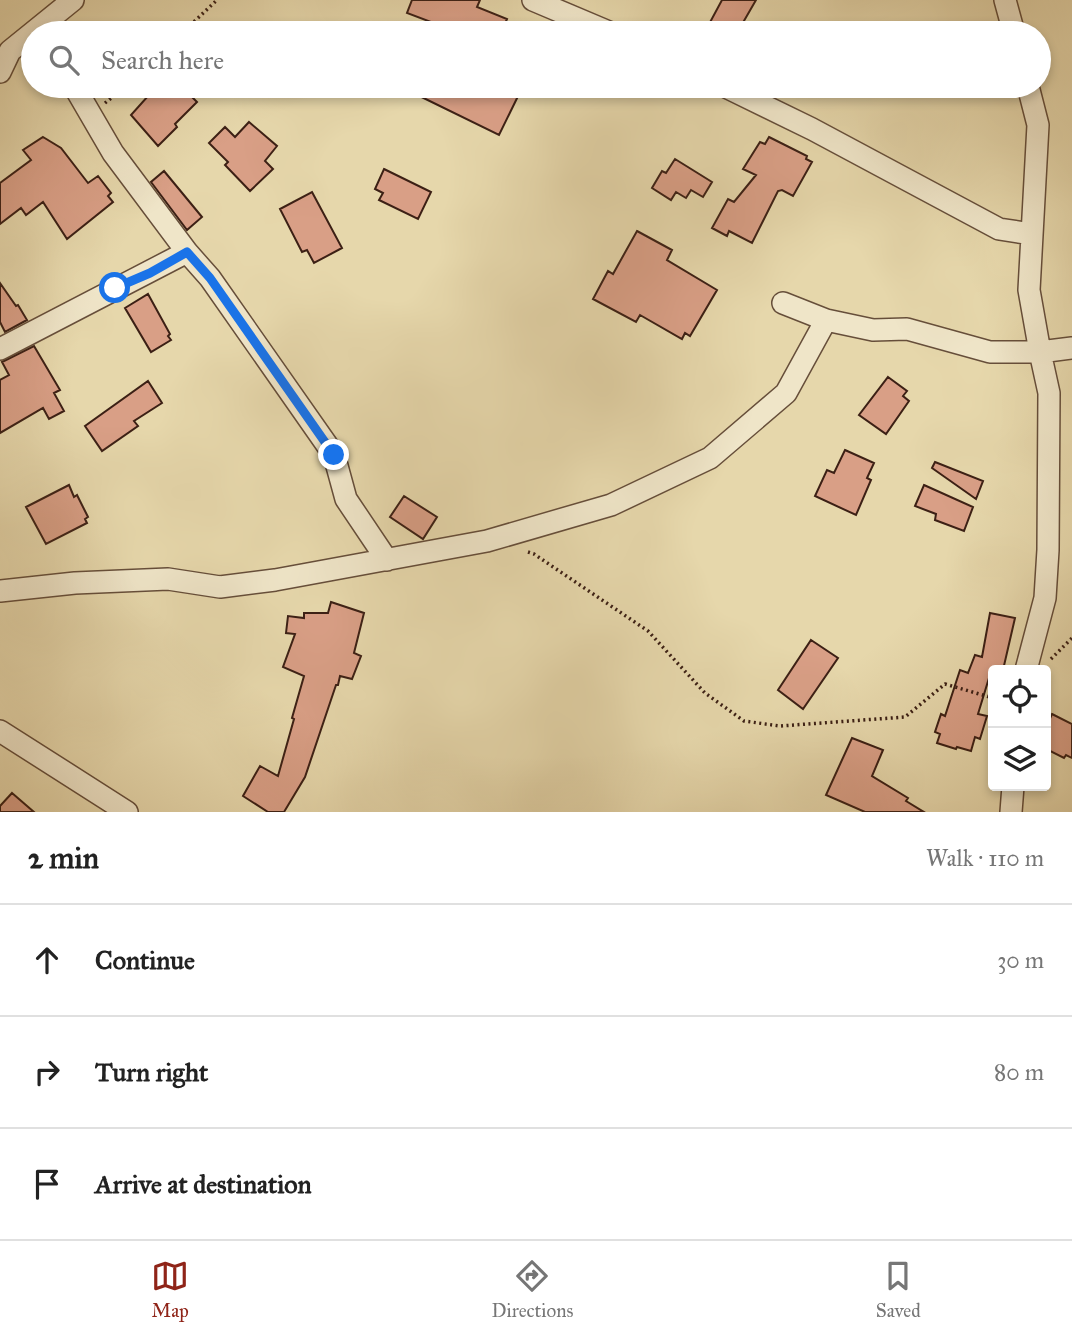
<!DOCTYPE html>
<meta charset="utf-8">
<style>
:root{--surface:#fff;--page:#f6f6f6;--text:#222;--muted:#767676;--line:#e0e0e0;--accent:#8f2418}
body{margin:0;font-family:"IM FELL Great Primer",serif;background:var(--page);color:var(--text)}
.controls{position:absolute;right:21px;bottom:21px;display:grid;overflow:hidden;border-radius:7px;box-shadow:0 4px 10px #0003}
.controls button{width:63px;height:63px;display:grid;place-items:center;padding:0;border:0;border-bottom:2px solid var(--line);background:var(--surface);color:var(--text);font:35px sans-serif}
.stop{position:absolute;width:21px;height:21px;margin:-16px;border:5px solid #1a73e8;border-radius:50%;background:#fff}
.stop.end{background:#1a73e8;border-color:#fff;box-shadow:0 2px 7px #0008}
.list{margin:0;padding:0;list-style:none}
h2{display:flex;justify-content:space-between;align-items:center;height:91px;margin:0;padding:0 28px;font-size:30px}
h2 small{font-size:23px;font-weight:400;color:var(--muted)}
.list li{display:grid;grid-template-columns:46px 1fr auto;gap:21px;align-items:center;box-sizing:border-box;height:112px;padding:0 28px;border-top:2px solid var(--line)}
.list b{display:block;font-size:26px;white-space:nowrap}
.list em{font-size:23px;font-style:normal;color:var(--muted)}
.icon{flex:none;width:38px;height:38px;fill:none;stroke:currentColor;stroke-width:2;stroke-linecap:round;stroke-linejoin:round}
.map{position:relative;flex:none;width:1072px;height:812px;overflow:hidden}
.search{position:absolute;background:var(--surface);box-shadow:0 4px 10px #0003;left:21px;right:21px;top:21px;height:77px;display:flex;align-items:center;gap:18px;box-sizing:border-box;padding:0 24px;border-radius:38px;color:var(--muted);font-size:26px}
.sheet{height:427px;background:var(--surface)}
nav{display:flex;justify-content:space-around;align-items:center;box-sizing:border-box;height:98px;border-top:2px solid var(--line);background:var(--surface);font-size:19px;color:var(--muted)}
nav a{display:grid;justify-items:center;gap:4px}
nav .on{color:var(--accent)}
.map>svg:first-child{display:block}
.building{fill:#d99f86;stroke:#3c2015;stroke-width:2}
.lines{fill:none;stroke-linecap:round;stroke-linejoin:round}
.minor-casing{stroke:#664e3a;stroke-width:24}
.path{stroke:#3c2015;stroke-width:3.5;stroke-dasharray:2 3.5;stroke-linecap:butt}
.minor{stroke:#efe5c8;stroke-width:21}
.route{stroke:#1a73e8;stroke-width:9}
</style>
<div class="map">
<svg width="1072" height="812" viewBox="0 0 1072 812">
<rect width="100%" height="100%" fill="#e6d7ab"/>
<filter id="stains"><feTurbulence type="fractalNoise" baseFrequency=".00286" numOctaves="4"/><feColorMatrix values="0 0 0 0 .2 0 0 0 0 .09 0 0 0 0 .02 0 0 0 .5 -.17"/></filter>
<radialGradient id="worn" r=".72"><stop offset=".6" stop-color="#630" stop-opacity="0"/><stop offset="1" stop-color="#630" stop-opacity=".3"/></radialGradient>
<path class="building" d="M 412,0 L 480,0 L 477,7 L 507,19 L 501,33 L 435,33 L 439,25 L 407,13 Z
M 722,0 L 756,0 L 737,33 L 722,33 L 708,26 Z
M 157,86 L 181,86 L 197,102 L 175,124 L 177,127 L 158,146 L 131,115 Z
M 399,86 L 523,86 L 499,135 Z
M 249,122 L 277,146 L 265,161 L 273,169 L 250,191 L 225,165 L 228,162 L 209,143 L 225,127 L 235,137 Z
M 43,137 L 61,148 L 88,183 L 98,176 L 111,193 L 108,196 L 113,202 L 67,239 L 43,202 L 26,215 L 21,208 L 0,224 L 0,183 L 31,160 L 23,150 Z
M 769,137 L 807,156 L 806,159 L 812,162 L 793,196 L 782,190 L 778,191 L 752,243 L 729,231 L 727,236 L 712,228 L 728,199 L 734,202 L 756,175 L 743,169 L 760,142 L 765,144 Z
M 675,159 L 712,182 L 703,197 L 691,190 L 686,198 L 676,192 L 671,200 L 652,188 L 662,171 L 666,173 Z
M 384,169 L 431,192 L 418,219 L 379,200 L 383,193 L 375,189 Z
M 164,171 L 202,217 L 187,230 L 151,182 Z
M 312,192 L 342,248 L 314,263 L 307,250 L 302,252 L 280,209 Z
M 637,231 L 672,250 L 667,260 L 717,290 L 690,336 L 685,333 L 682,339 L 640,315 L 636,322 L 593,299 L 608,271 L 613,274 Z
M 0,283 L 16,306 L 18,305 L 27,320 L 5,332 L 0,322 Z
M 148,294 L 170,334 L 168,336 L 171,340 L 151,352 L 125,308 Z
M 34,346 L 60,390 L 54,393 L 64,411 L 49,419 L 43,408 L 0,433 L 0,380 L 9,375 L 2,362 Z
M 888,377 L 907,391 L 903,396 L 909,401 L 886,434 L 859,415 Z
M 148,381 L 162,403 L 134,421 L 138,426 L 102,451 L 85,426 Z
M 845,450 L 874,463 L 867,478 L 871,480 L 856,515 L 815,496 L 827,470 L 834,473 Z
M 935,462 L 983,481 L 976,499 L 932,468 Z
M 69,485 L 74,497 L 77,495 L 88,517 L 85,519 L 87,523 L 46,544 L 26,507 Z
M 924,485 L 973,507 L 964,531 L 935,520 L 936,514 L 915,506 Z
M 404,496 L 437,517 L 423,539 L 390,517 Z
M 331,602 L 364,613 L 354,653 L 361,656 L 352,679 L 340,676 L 338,685 L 336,685 L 305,777 L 284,812 L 268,812 L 243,796 L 260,766 L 278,776 L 294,719 L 292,718 L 304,676 L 283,667 L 295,634 L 286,633 L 288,616 L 304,618 L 304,613 L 328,613 Z
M 990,613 L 1015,618 L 1003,670 L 993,670 L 993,679 L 989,678 L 978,714 L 987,716 L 980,739 L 975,737 L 971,751 L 957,747 L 956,749 L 937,743 L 940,734 L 935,732 L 941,714 L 945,716 L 960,670 L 968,673 L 975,655 L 982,657 Z
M 811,640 L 838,658 L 803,709 L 778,690 Z
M 1052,714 L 1072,724 L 1072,758 L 1066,755 L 1064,758 L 1046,749 L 1046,727 Z
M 852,738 L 883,750 L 872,776 L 908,798 L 906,801 L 924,812 L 865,812 L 826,795 Z
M 12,793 L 34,812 L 0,812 L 0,806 Z"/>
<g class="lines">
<defs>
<path id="minor" d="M 533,0 L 611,33
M 1005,0 L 1014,33
M 0,72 L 10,51 L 73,0
M 74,86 L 113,153 L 187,252 L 210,278 L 334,455 L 346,499 L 387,560
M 724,86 L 812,129 L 999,229 L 1031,234
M 783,303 L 826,320 L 873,330 L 907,329 L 990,352 L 1040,352 L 1029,290 L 1038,125 L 1028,86
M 0,349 L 187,252
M 0,591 L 75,583 L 168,579 L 220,587 L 275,580 L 487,541 L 611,505 L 710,458 L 786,393 L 826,320
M 1026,670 L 1045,598 L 1048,550 L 1049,393 L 1040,352 L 1072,348
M 0,731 L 127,812
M 1011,812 L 1013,786"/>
</defs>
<use href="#minor" class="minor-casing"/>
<path class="path" d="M 182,33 L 217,0
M 105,103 L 126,86
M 528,552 L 534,554 L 648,631 L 705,693 L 744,721 L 780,726 L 905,717 L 945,684 L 993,698
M 1051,659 L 1072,638"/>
<use href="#minor" class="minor"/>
</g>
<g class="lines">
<path class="route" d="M 115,288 L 150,273 L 187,252 L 210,278 L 334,455"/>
</g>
<rect width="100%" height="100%" filter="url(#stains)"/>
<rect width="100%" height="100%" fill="url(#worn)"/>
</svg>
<div class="controls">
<button><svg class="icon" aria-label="locate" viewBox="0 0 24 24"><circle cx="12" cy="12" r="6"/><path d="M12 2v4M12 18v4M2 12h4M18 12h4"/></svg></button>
<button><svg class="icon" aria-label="layers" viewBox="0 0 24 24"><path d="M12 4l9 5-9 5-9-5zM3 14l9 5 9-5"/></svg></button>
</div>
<div class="stop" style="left:115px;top:288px"></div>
<div class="stop end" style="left:334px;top:455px"></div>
<div class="search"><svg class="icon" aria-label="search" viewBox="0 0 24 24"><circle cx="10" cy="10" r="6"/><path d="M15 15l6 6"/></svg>Search here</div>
</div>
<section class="sheet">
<h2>2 min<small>Walk · 110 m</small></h2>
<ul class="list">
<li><svg class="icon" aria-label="ahead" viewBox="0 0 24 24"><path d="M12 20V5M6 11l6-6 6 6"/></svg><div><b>Continue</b></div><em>30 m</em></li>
<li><svg class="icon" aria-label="right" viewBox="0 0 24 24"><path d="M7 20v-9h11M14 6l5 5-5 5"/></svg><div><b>Turn right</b></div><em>80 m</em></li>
<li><svg class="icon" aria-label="arrive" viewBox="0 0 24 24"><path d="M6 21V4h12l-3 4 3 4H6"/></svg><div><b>Arrive at destination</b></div></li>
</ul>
</section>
<nav>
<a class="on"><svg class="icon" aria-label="map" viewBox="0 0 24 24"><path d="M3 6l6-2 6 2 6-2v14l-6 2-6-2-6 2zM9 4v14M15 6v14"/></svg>Map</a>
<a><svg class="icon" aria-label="directions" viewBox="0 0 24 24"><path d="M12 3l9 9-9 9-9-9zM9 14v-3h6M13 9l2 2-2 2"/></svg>Directions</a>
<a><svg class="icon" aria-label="saved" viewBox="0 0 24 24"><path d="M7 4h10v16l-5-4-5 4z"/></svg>Saved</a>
</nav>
